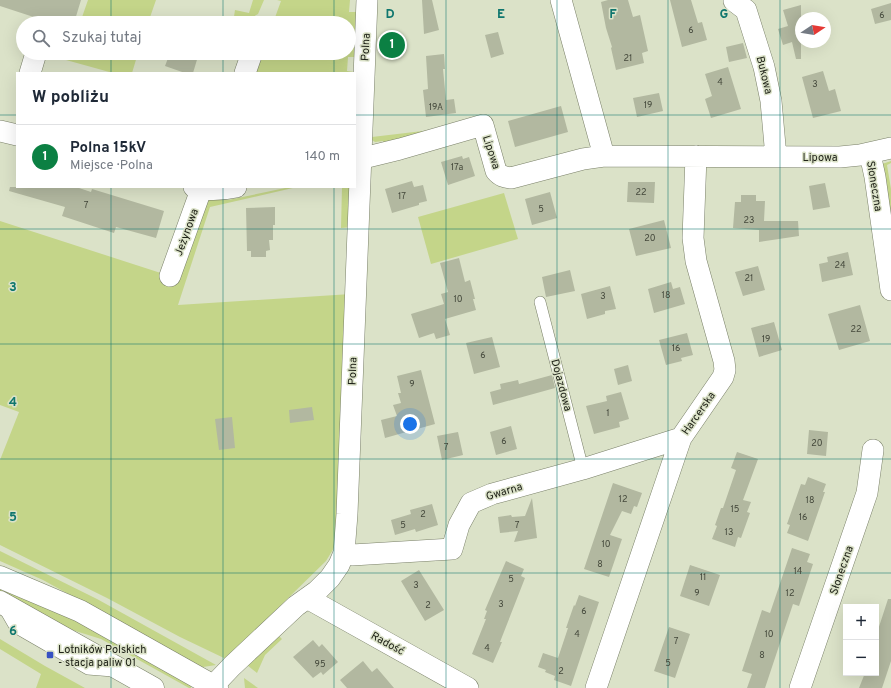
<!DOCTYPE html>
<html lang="pl">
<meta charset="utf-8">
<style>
:root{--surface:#fff;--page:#f2f2f3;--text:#1f2937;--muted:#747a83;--line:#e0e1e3;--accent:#0b8043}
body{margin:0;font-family:Overpass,sans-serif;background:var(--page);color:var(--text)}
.controls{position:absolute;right:12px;bottom:12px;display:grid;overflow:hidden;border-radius:0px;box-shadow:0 4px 16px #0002}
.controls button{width:36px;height:36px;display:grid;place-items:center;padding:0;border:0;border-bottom:1px solid var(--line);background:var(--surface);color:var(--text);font:20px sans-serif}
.compass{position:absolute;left:795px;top:12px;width:36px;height:36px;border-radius:50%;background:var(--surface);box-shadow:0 4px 16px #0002;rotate:78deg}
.you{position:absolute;left:410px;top:424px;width:14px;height:14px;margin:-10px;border:3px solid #fff;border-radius:50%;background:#1a73e8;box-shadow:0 0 0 6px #1a73e833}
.badge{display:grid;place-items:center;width:26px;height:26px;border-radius:50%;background:var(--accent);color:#fff;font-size:13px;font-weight:700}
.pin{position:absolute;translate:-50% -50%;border:2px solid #fff;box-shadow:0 1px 4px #0006}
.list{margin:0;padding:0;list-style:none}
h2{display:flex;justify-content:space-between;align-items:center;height:52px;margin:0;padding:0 16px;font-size:17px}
h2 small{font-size:13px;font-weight:400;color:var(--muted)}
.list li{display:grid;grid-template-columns:26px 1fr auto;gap:12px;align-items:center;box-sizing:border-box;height:64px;padding:0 16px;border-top:1px solid var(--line)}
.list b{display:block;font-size:15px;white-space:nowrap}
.list p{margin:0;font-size:13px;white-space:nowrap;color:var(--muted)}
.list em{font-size:13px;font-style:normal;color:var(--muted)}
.icon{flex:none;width:22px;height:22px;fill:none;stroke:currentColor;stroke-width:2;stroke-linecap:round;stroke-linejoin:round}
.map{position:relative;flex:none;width:891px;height:688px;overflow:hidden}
.search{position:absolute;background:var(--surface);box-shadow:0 4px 16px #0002;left:16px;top:16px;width:340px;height:44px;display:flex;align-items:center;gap:10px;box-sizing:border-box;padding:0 14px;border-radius:22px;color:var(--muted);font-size:15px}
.panel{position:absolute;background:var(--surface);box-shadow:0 4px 16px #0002;left:16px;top:72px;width:340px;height:116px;border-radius:0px}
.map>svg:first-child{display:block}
.green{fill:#c4d589}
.building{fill:#b2b8a0}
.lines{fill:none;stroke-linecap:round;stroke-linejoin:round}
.lane-casing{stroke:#7a8069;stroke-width:12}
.street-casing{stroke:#7a8069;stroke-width:22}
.secondary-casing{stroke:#7a8069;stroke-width:23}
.lane{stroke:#fff;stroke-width:11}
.street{stroke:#fff;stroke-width:21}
.secondary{stroke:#fff;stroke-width:22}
.grid{fill:none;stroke:#0f766e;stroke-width:1;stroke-opacity:0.55}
.poi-dot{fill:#3751c2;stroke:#dbe2c8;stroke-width:1.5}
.labels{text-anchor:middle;stroke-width:3;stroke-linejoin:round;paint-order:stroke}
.number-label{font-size:9px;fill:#44483b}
.street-label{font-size:11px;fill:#202319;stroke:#dbe2c8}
.poi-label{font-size:11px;fill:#202319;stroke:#dbe2c8;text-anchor:start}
.grid-label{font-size:13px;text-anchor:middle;font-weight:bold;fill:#0f766e;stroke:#dbe2c8;stroke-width:3;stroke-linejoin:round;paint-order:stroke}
</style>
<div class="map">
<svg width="891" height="688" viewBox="0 0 891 688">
<rect width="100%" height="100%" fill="#dbe2c8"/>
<path class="green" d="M 88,0 L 156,0 L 148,23 L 80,23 Z
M 253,0 L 264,0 L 258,14 L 251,18 L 242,16 L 239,23 L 233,23 L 235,10 L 249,13 Z
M 277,0 L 350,0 L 349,12 L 357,12 L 355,57 L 348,57 L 347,71 L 355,72 L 355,73 L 255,73 L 262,53 L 349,53 L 349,23 L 273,23 L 281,1 Z
M 69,53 L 138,53 L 132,73 L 113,73 L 66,60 Z
M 431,130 L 384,145 L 383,141 L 375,142 L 372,140 L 372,137 Z
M 891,161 L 891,163 L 887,165 L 891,189 L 891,224 L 882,164 Z
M 290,187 L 297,187 L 210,207 L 178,305 L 351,294 L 337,543 L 326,561 L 226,659 L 180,637 L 107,598 L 0,545 L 0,460 L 19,412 L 0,405 L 0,221 L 170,276 L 206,200 L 228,200 Z
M 342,187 L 350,187 L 353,227 L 341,228 Z
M 504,193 L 518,239 L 431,264 L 418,217 Z
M 0,551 L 97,599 L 216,665 L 203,667 L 197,665 L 43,580 L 0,561 Z
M 0,582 L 53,608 L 191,686 L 191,688 L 189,688 L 101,639 L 69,629 L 0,591 Z
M 279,636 L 282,639 L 265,655 L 257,673 L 247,665 Z
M 0,639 L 45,666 L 85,688 L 36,688 L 41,674 L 0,649 Z
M 244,678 L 258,688 L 245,688 Z"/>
<path class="building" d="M 0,0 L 81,0 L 74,23 L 52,23 L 0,6 Z
M 422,0 L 432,0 L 439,30 L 424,34 Z
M 608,0 L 628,0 L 633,17 L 640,15 L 648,51 L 642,53 L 644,63 L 616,70 L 611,48 L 612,47 L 606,28 L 601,2 Z
M 670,0 L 691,0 L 698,23 L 702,22 L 707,40 L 682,47 Z
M 891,3 L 891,20 L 875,24 L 871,9 Z
M 801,5 L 801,59 L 796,59 L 792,42 L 783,45 L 778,29 L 788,26 L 783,10 Z
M 498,32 L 504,54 L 491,58 L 485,35 Z
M 743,43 L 747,58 L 729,62 L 726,47 Z
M 170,53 L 199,53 L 193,73 L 185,73 L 165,66 Z
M 444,54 L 445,69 L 443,69 L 446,100 L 454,99 L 456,113 L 426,117 L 423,90 L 428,89 L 426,56 Z
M 728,67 L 741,109 L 711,118 L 705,99 L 712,96 L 705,74 Z
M 823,71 L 829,91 L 835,89 L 841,111 L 813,118 L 802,77 Z
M 659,93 L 663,111 L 637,117 L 633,98 Z
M 561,106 L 568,132 L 515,147 L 508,121 Z
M 462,156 L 463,159 L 469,157 L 475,176 L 448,185 L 441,162 Z
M 412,181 L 414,187 L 423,185 L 427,201 L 419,203 L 419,205 L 392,213 L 385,189 Z
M 628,182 L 655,182 L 654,203 L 627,202 Z
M 825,183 L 830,207 L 813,210 L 809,186 Z
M 10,187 L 76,187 L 91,192 L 92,189 L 164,211 L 156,238 L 116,227 L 114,233 L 62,216 L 65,207 L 9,191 Z
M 550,192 L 557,218 L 532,225 L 525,199 Z
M 741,195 L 756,195 L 756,201 L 765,201 L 764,221 L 798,221 L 799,236 L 759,242 L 759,230 L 733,228 L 735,202 L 741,202 Z
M 275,207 L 275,225 L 273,225 L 273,240 L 269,240 L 270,250 L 266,251 L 266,257 L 251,257 L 251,251 L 247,251 L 246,208 Z
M 664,220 L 671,248 L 636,256 L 629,229 Z
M 848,252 L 853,275 L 822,282 L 819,264 L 828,262 L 827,257 Z
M 459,258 L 465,282 L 470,280 L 475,299 L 473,299 L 476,310 L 445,319 L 450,335 L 436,339 L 434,333 L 419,338 L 411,314 L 444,304 L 441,294 L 448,292 L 440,263 Z
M 758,266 L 765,290 L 743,296 L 735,272 Z
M 570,270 L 575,291 L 546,297 L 542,277 Z
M 671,282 L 673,289 L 680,287 L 685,304 L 654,313 L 648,289 Z
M 610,286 L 616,309 L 605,311 L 605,314 L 587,319 L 581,294 Z
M 860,305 L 870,341 L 839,350 L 828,314 Z
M 774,322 L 782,350 L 759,357 L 751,328 Z
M 687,333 L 693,355 L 681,358 L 682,361 L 666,365 L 659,340 Z
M 492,337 L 500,367 L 474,374 L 466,343 Z
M 628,365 L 632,381 L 618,385 L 614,369 Z
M 421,370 L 435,424 L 385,438 L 381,420 L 397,416 L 393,405 L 401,403 L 398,393 L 401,393 L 397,376 Z
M 552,375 L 555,388 L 493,405 L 490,392 L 501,389 L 500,384 L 518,380 L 519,384 Z
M 621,392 L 629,419 L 619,422 L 620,427 L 594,434 L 586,406 L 607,401 L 606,396 Z
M 312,407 L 314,420 L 290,423 L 289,410 Z
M 232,417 L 235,448 L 219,450 L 215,419 Z
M 511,426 L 517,449 L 496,455 L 490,432 Z
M 809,430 L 828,432 L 826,456 L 807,454 Z
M 458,432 L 463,455 L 442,460 L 437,436 Z
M 737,452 L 758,459 L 743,500 L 751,502 L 747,512 L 750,513 L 741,538 L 738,537 L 735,547 L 712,539 L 717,526 L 715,525 L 721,508 L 723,508 L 736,470 L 731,468 Z
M 808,477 L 826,484 L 823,492 L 825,492 L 808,541 L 787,533 L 790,525 L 787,524 L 801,484 L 805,485 Z
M 613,483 L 642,493 L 637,507 L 634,506 L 631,514 L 622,511 L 610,535 L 622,539 L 609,577 L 584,569 Z
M 532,498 L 537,538 L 514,542 L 518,531 L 500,533 L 498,517 L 511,515 L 512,517 L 525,516 Z
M 432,504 L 438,525 L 416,532 L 415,529 L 395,535 L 391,520 L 411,514 L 410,510 Z
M 792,548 L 810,554 L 807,562 L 813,564 L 799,606 L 793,604 L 765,688 L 747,688 L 752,674 L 742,671 L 762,610 L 770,613 Z
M 506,561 L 524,569 L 521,576 L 525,578 L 500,642 L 502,642 L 493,663 L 472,654 L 486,619 L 484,619 L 487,611 L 485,610 Z
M 690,565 L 720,575 L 709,606 L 680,596 Z
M 419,570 L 444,610 L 425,621 L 401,581 Z
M 579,595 L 599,602 L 571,686 L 554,680 L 555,676 L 545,672 L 546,670 L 538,667 L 543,653 L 558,658 L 568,628 L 566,628 L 574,605 L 575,606 Z
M 888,599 L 891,599 L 891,661 L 882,688 L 859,688 L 865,673 L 876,673 L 876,636 Z
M 669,627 L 690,634 L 675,678 L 654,671 Z
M 313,640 L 319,647 L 322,644 L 338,662 L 323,675 L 321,672 L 313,678 L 293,657 Z
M 363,661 L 372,672 L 377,668 L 394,688 L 347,688 L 340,680 Z"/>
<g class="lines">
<defs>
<path id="lane" d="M 540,302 L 583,469
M 4,608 L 15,627 L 88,669 L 113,671"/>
<path id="street" d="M 561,0 L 604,156
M 734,1 L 746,10 L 764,67 L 771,101 L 776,157
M 30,73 L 36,53
M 245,73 L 252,53
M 0,131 L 17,135
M 870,154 L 875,177 L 891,290
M 355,160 L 400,149 L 483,125 L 496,171 C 500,176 504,177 511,178 L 583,159 L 604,156 L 840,157 L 860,155 L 891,148
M 194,187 C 208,191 222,190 236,187
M 170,276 L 202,187
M 352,555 L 452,549 L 459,525 L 471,503 L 492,494 L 583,469 L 681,438
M 307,598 L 468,688
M 211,688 L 232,666 L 296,606 L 317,591 L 330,578 L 339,565 L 344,553 L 347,514 L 367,0
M 596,688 L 681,438 L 723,377 L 725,370 L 724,361 L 696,261 L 693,238 L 696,156
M 800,688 L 867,493 L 873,450"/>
<path id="secondary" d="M 0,577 L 80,611 L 217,688
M 0,602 L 153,688"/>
</defs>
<use href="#lane" class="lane-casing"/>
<use href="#street" class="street-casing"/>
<use href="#secondary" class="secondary-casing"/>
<use href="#lane" class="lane"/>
<use href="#street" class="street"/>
<use href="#secondary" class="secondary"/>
</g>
<path class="grid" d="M 111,0 L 111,23M 223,0 L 223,23M 334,0 L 334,23M 446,0 L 446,688M 557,0 L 557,688M 668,0 L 668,688M 780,0 L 780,688M 111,53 L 111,73M 223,53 L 223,73M 334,53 L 334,73M 0,115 L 17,115M 355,115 L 891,115M 111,187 L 111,688M 223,187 L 223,688M 334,187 L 334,688M 0,229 L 891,229M 0,344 L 891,344M 0,459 L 891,459M 0,573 L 891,573"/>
<rect class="poi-dot" x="46" y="651" width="8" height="8" rx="2"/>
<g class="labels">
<g class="number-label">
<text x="882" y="18">6</text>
<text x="691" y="33">6</text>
<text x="628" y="61">21</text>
<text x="720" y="85">4</text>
<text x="815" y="87">3</text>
<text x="648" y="108">19</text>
<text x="436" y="110">19A</text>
<text x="457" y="170">17a</text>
<text x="641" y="195">22</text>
<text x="402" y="199">17</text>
<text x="86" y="208">7</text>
<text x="541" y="212">5</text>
<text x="749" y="223">23</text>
<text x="650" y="241">20</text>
<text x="840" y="268">24</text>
<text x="749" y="281">21</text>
<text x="666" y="298">18</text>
<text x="603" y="299">3</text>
<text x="458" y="302">10</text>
<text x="856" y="332">22</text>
<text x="766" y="342">19</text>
<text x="676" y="351">16</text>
<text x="483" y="358">6</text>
<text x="412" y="387">9</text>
<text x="608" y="416">1</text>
<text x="504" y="444">6</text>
<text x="817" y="446">20</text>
<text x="446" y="450">7</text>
<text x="623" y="502">12</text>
<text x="810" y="503">18</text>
<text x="735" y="512">15</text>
<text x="423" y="517">2</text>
<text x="803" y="520">16</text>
<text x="403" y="528">5</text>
<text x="517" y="528">7</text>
<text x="729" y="535">13</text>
<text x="606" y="547">10</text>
<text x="600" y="567">8</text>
<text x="798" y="574">14</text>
<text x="703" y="580">11</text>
<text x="511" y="582">5</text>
<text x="416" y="588">3</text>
<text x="697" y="596">9</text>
<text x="790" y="596">12</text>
<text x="501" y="607">3</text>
<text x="428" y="608">2</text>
<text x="584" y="614">6</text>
<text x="577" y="637">4</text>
<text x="769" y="637">10</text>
<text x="676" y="644">7</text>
<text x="487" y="651">4</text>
<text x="762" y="658">8</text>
<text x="668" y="666">5</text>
<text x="320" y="667">95</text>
<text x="561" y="674">2</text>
</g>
<g class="street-label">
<text transform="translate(365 47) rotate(-87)" y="4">Polna</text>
<text transform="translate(765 75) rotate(76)" y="4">Bukowa</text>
<text transform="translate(492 152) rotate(72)" y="4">Lipowa</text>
<text x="820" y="161">Lipowa</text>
<text transform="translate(875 186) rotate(81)" y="4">Słoneczna</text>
<text transform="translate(186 232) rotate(-70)" y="4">Jeżynowa</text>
<text transform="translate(352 371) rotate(-88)" y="4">Polna</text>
<text transform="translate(562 385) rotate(75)" y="4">Dojazdowa</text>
<text transform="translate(698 413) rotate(-55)" y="4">Harcerska</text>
<text transform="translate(504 491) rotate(-17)" y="4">Gwarna</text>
<text transform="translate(841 570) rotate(-71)" y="4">Słoneczna</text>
<text transform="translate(388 643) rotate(29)" y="4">Radość</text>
</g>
<g class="poi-label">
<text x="58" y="653">Lotników Polskich<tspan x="58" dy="13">- stacja paliw 01</tspan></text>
</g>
</g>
<g class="grid-label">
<text x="390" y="18">D</text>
<text x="501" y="18">E</text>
<text x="613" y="18">F</text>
<text x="724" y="18">G</text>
<text x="13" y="291">3</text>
<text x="13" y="406">4</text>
<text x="13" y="521">5</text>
<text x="13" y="635">6</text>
</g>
</svg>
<div class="controls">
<button>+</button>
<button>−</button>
</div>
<svg class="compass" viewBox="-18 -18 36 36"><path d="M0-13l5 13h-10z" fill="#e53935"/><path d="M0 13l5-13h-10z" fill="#747a83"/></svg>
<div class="you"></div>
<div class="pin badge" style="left:392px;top:45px">1</div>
<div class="search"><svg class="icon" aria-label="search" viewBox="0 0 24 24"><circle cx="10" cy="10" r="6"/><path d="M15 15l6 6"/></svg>Szukaj tutaj</div>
<section class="panel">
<h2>W pobliżu<small></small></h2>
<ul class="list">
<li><span class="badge">1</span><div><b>Polna 15kV</b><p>Miejsce · Polna</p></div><em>140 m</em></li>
</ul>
</section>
</div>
